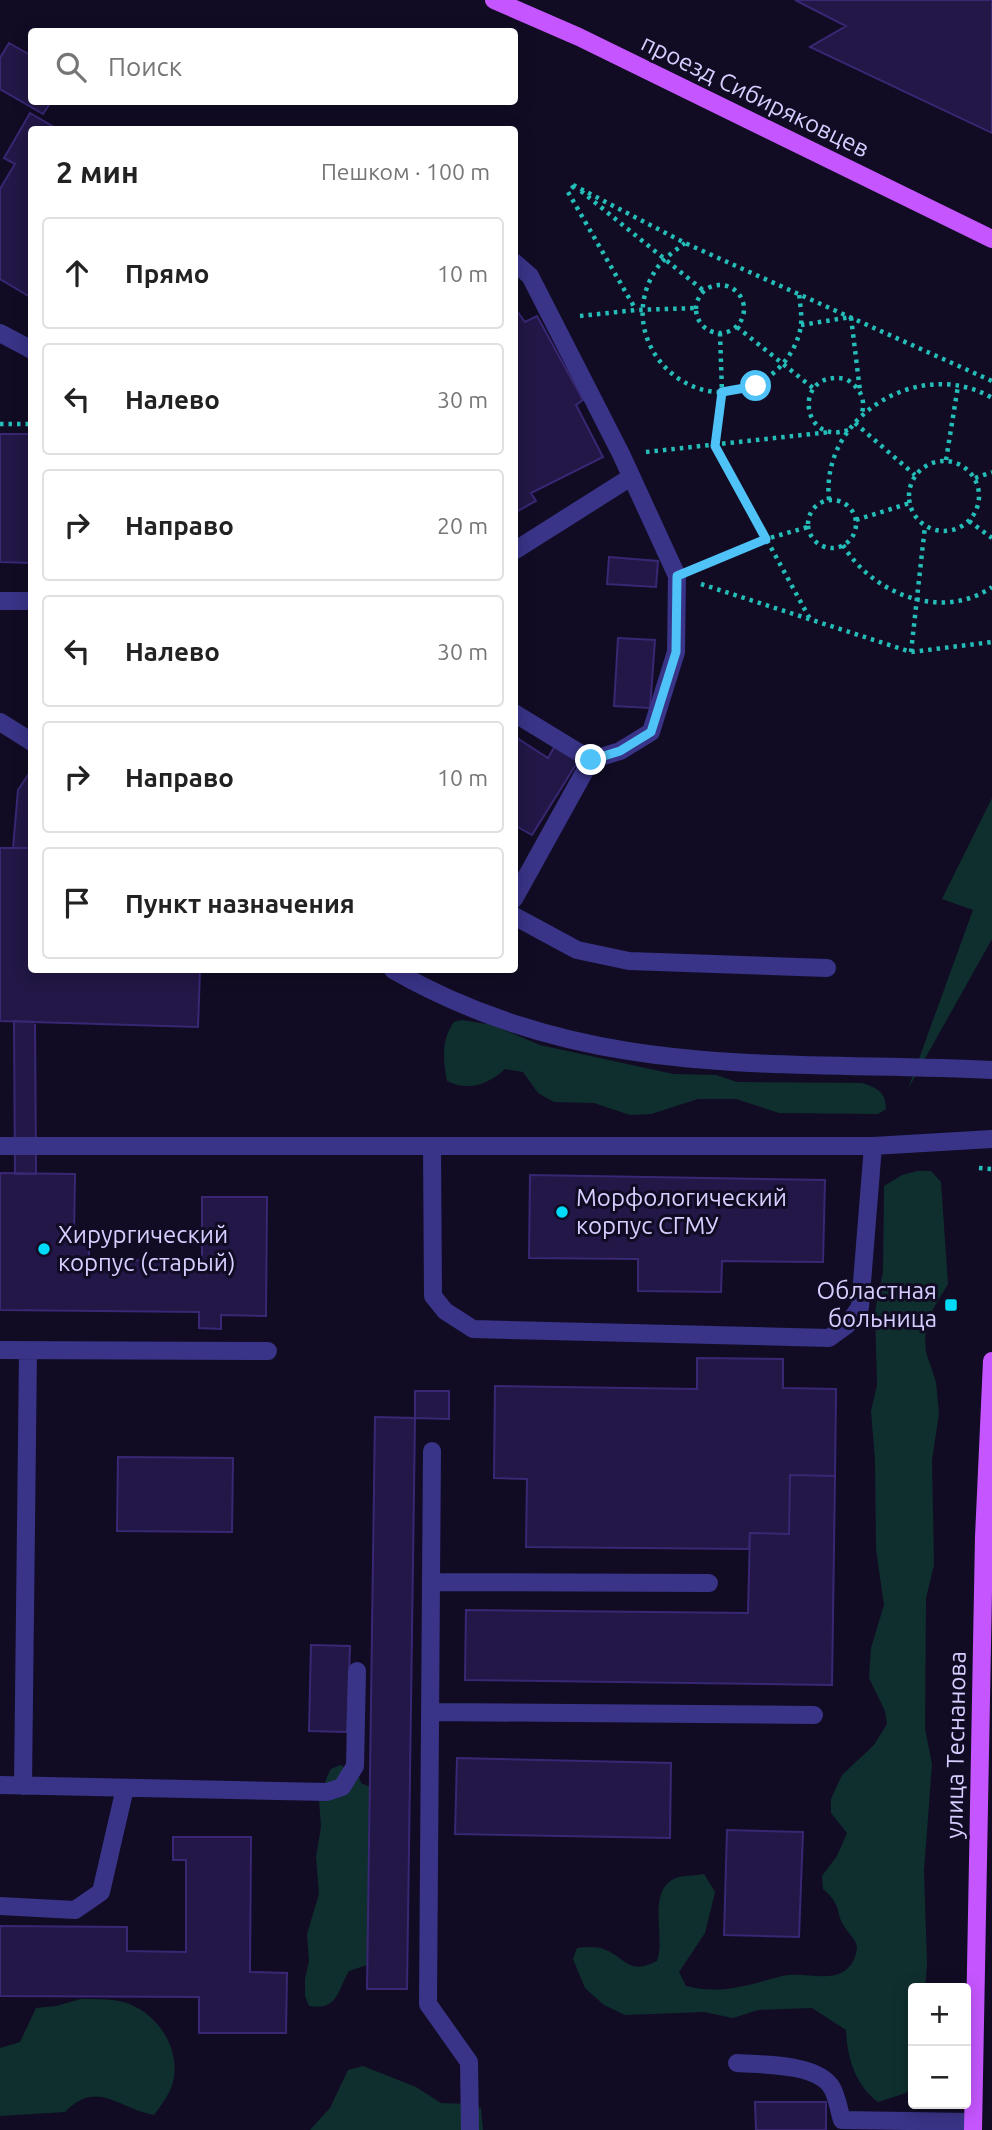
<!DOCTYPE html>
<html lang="ru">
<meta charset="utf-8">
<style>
:root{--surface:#fff;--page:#f6f6f6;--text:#222;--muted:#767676;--line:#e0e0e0}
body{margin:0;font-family:Ubuntu,sans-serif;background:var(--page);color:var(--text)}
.controls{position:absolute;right:21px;bottom:21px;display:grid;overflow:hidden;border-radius:7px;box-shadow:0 4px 18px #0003}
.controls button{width:63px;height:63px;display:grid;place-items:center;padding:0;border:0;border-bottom:2px solid var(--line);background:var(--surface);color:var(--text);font:35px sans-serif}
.stop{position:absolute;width:21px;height:21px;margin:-16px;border:5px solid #4fc3f7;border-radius:50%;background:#fff}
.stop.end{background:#4fc3f7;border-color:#fff;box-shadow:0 2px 7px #0008}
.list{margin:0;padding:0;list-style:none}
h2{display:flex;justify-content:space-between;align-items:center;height:91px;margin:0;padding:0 28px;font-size:30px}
h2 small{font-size:23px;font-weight:400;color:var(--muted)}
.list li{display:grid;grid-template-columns:46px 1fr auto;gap:21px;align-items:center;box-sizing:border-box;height:112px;margin:0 14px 14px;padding:0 14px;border:2px solid var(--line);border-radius:7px}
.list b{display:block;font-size:26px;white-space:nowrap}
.list em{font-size:23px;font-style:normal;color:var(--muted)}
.icon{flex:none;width:38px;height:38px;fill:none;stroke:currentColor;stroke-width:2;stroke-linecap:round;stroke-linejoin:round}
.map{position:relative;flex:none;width:992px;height:2130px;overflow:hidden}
.search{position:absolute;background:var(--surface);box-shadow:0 4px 18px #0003;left:28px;top:28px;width:490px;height:77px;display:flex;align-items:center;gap:18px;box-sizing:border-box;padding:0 24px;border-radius:7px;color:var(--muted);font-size:26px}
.panel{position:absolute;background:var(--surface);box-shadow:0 4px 18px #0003;left:28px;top:126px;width:490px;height:847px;border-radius:7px}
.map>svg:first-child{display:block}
.green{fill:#0f2f2e}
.building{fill:#221746;stroke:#392774;stroke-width:2}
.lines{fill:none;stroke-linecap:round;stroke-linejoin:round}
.path{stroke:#25bdb8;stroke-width:4.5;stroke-dasharray:3.5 5;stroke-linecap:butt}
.lane{stroke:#393487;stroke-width:18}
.primary{stroke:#c556ff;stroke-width:18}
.route{stroke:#4fc3f7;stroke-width:9}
.poi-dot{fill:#00dbfa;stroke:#110c24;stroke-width:2.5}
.labels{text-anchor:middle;stroke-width:6;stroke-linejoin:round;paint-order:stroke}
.street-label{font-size:24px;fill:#d6cfff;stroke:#110c24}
.poi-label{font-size:24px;fill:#d6cfff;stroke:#110c24;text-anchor:start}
</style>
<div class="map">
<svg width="992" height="2130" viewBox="0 0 992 2130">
<rect width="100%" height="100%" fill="#110c24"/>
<path class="green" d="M 992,798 L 992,939 L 908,1089 L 973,910 L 942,899 Z
M 462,1020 L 493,1025 L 540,1045 L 673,1074 L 716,1075 L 737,1082 L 862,1083 C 877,1088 886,1092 886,1109 L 878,1114 L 779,1113 L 736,1099 L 698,1099 L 651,1114 L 630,1115 L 594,1103 L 554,1102 L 538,1093 L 523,1072 L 505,1069 C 488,1084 470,1092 447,1081 C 443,1061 441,1039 454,1022 Z
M 917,1171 L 931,1171 L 941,1182 L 948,1284 L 933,1309 L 925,1337 L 926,1352 L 936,1382 L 939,1413 L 932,1460 L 934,1565 L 926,1598 L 925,1729 L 932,1764 L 924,1871 L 927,1965 L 925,1988 L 913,1988 L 913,2084 L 906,2093 L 878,2102 C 855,2085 847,2057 846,2030 L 812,2008 L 758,2010 L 733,2018 L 704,2012 L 625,2015 L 604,2005 L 585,1988 L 573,1959 L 577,1948 C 587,1947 597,1946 606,1950 C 628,1960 629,1975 657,1961 C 666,1938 646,1890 676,1878 C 683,1875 696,1876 704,1874 L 715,1892 L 705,1933 L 679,1972 L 686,1986 C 721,1995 748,1985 782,1976 C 807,1970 842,1989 855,1957 C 860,1943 854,1940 846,1929 C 834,1913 844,1907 823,1889 L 822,1876 L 837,1856 L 847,1833 L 831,1813 L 831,1799 L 842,1775 L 874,1745 L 887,1724 L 885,1711 L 869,1678 L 871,1648 L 884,1605 L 876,1549 L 875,1460 L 871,1411 L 877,1385 L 875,1311 L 883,1272 L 884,1186 L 902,1175 Z
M 340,1765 L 358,1773 L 361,1783 L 370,1787 L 367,1965 L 349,1971 C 337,1991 338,2011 309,2006 L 305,1996 L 305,1979 L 309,1961 L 307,1934 L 319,1894 L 316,1857 L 321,1827 L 319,1799 L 327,1777 L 331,1769 Z
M 81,1999 C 94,1999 107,1999 119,2001 C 153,2008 179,2043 174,2077 C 172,2092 162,2104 154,2115 C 117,2108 97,2079 65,2112 L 0,2116 L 0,2048 L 20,2042 L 36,2008 L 56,2006 Z
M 363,2066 L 416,2087 L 441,2103 L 467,2104 L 481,2108 L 483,2130 L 310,2130 L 330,2108 L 348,2070 Z"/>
<path class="building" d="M 795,0 L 992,0 L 992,133 L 810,47 L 846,26 Z
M 9,43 L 32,56 L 32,102 L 51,102 L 43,114 L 0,89 L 0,58 Z
M 30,113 L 59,130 L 32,130 L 32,298 L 0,279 L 0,189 L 15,164 L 4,158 Z
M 514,307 L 525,322 L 537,316 L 583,400 L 576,405 L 603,457 L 531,493 L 536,501 L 514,513 Z
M 0,434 L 30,434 L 32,563 L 0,562 Z
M 609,557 L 658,561 L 656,587 L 607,584 Z
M 618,638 L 655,640 L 650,708 L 614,706 Z
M 514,736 L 548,758 L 556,744 L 580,758 L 532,835 L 514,825 Z
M 32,769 L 32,848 L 13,848 L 18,790 Z
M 0,848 L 32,848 L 32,970 L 200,970 L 198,1027 L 0,1021 Z
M 14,1021 L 35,1022 L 36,1174 L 15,1174 Z
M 0,1173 L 75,1174 L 74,1237 L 89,1237 L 89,1260 L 202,1261 L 202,1197 L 267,1197 L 266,1316 L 221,1315 L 221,1329 L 199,1328 L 199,1312 L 0,1310 Z
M 530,1175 L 825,1180 L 823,1262 L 722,1261 L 721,1292 L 638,1291 L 638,1259 L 529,1258 Z
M 697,1358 L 783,1359 L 783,1388 L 836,1389 L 835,1476 L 790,1475 L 789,1534 L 750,1533 L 749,1549 L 526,1547 L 527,1479 L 494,1478 L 495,1386 L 697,1389 Z
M 415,1391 L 449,1391 L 449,1419 L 415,1418 Z
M 375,1417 L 415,1418 L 407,1989 L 367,1989 Z
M 118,1457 L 233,1458 L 232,1532 L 117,1531 Z
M 790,1475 L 835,1476 L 832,1685 L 465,1680 L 466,1610 L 748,1613 L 750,1533 L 789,1534 Z
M 311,1645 L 350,1646 L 347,1732 L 309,1731 Z
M 457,1758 L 671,1763 L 670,1838 L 455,1834 Z
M 727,1830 L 803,1832 L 799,1937 L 724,1935 Z
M 173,1837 L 251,1837 L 250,1972 L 287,1973 L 286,2033 L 199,2033 L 199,1997 L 0,1996 L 0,1926 L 127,1927 L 127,1951 L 186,1952 L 186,1860 L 173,1860 Z
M 755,2102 L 826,2102 L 826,2130 L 756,2130 Z"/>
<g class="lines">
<path class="path" d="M 573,185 L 685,243 L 992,381
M 574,186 L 568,192 L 636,310
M 581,191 L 704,291
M 685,243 C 676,250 664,258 657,268 C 608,340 694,427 767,378 C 784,366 798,347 801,325 C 802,315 800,303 799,293
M696 309a24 24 0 1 1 48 0a24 24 0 1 1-48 0Z
M 580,316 L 636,310 L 697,308
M 801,325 L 851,317 L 860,391
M 737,327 L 813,388
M 720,333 L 722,392 L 715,445 L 810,619
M 855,423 L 915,475
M 0,424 L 32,424
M 848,430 C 800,447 792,368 846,379 C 859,387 866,398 862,413
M 646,452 L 830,432
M 946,460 L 958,386
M909 496a35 35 0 1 1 70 0a35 35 0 1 1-70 0Z
M 975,478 L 992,472
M 829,500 C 820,415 922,356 992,398
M808 524a24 24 0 1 1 48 0a24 24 0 1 1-48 0Z
M 856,520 L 910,503
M 969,521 L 992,538
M 843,545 C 871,593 942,622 992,587
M 700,566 L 766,539 L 808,527
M 701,584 L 911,652 L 992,642
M 911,652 L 925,526
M 979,1168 L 992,1169"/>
<path class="lane" d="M 514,262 L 530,276 L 621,454 L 677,576 L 676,652 L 651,732 L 620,751 L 591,760 L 514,899
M 0,333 L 32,350
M 514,551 L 631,477
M 0,601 L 32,601
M 514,713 L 591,760
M 0,722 L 32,742
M 514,916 L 577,950 L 629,961 L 827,968
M 393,970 C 588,1082 778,1060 992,1070
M 0,1146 L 873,1146 L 992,1139
M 432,1147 L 433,1296 L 445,1311 L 473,1329 L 829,1338 L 847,1325 L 860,1307 L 873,1146
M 0,1350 L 268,1351
M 431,1582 L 432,1451
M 430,1712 L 814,1715
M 0,1785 L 327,1792 L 342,1787 L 355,1766 L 357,1671
M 23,1786 L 28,1351
M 0,1906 L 75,1910 L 101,1892 L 125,1788
M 737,2063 C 762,2065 818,2063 832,2088 C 837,2096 839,2111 842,2120 L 973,2122
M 470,2130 L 469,2062 L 428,2004 L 431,1582 L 709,1583"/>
<path class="primary" d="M 494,0 L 579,37 L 992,239
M 973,2130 L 984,1537 L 992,1361"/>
</g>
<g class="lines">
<path class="route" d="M 591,760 L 620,751 L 651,732 L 676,652 L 677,576 L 766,539 L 715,446 L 722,392 L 756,386"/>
</g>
<g class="poi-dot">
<circle cx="562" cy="1212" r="7"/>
<circle cx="44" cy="1249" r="7"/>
<rect x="944" y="1298" width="14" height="14" rx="3.5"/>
</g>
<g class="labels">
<g class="street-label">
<text transform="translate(755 96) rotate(26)" y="8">проезд Сибиряковцев</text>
<text transform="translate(956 1745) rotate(-89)" y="8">улица Теснанова</text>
</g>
<g class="poi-label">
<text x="576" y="1206">Морфологический<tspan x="576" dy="28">корпус СГМУ</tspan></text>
<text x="58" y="1243">Хирургический<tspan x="58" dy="28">корпус (старый)</tspan></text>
<text x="937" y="1299" text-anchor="end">Областная<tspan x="937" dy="28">больница</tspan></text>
</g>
</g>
</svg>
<div class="controls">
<button>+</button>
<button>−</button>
</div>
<div class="stop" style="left:756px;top:386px"></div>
<div class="stop end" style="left:591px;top:760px"></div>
<div class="search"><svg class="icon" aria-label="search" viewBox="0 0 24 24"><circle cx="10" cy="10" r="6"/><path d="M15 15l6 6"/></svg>Поиск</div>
<section class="panel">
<h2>2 мин<small>Пешком · 100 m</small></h2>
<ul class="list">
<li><svg class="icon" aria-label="ahead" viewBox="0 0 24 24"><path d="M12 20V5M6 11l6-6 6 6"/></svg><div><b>Прямо</b></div><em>10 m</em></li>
<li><svg class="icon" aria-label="left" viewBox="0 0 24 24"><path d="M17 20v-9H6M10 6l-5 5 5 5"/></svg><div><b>Налево</b></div><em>30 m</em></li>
<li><svg class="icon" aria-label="right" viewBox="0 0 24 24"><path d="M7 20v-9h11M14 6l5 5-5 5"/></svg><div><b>Направо</b></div><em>20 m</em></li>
<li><svg class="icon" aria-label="left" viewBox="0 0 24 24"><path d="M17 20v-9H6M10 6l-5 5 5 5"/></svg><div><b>Налево</b></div><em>30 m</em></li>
<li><svg class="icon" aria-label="right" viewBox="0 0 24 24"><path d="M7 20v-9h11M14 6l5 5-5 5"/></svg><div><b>Направо</b></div><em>10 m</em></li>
<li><svg class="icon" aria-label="arrive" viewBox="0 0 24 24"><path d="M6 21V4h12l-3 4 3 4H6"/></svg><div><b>Пункт назначения</b></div></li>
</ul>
</section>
</div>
